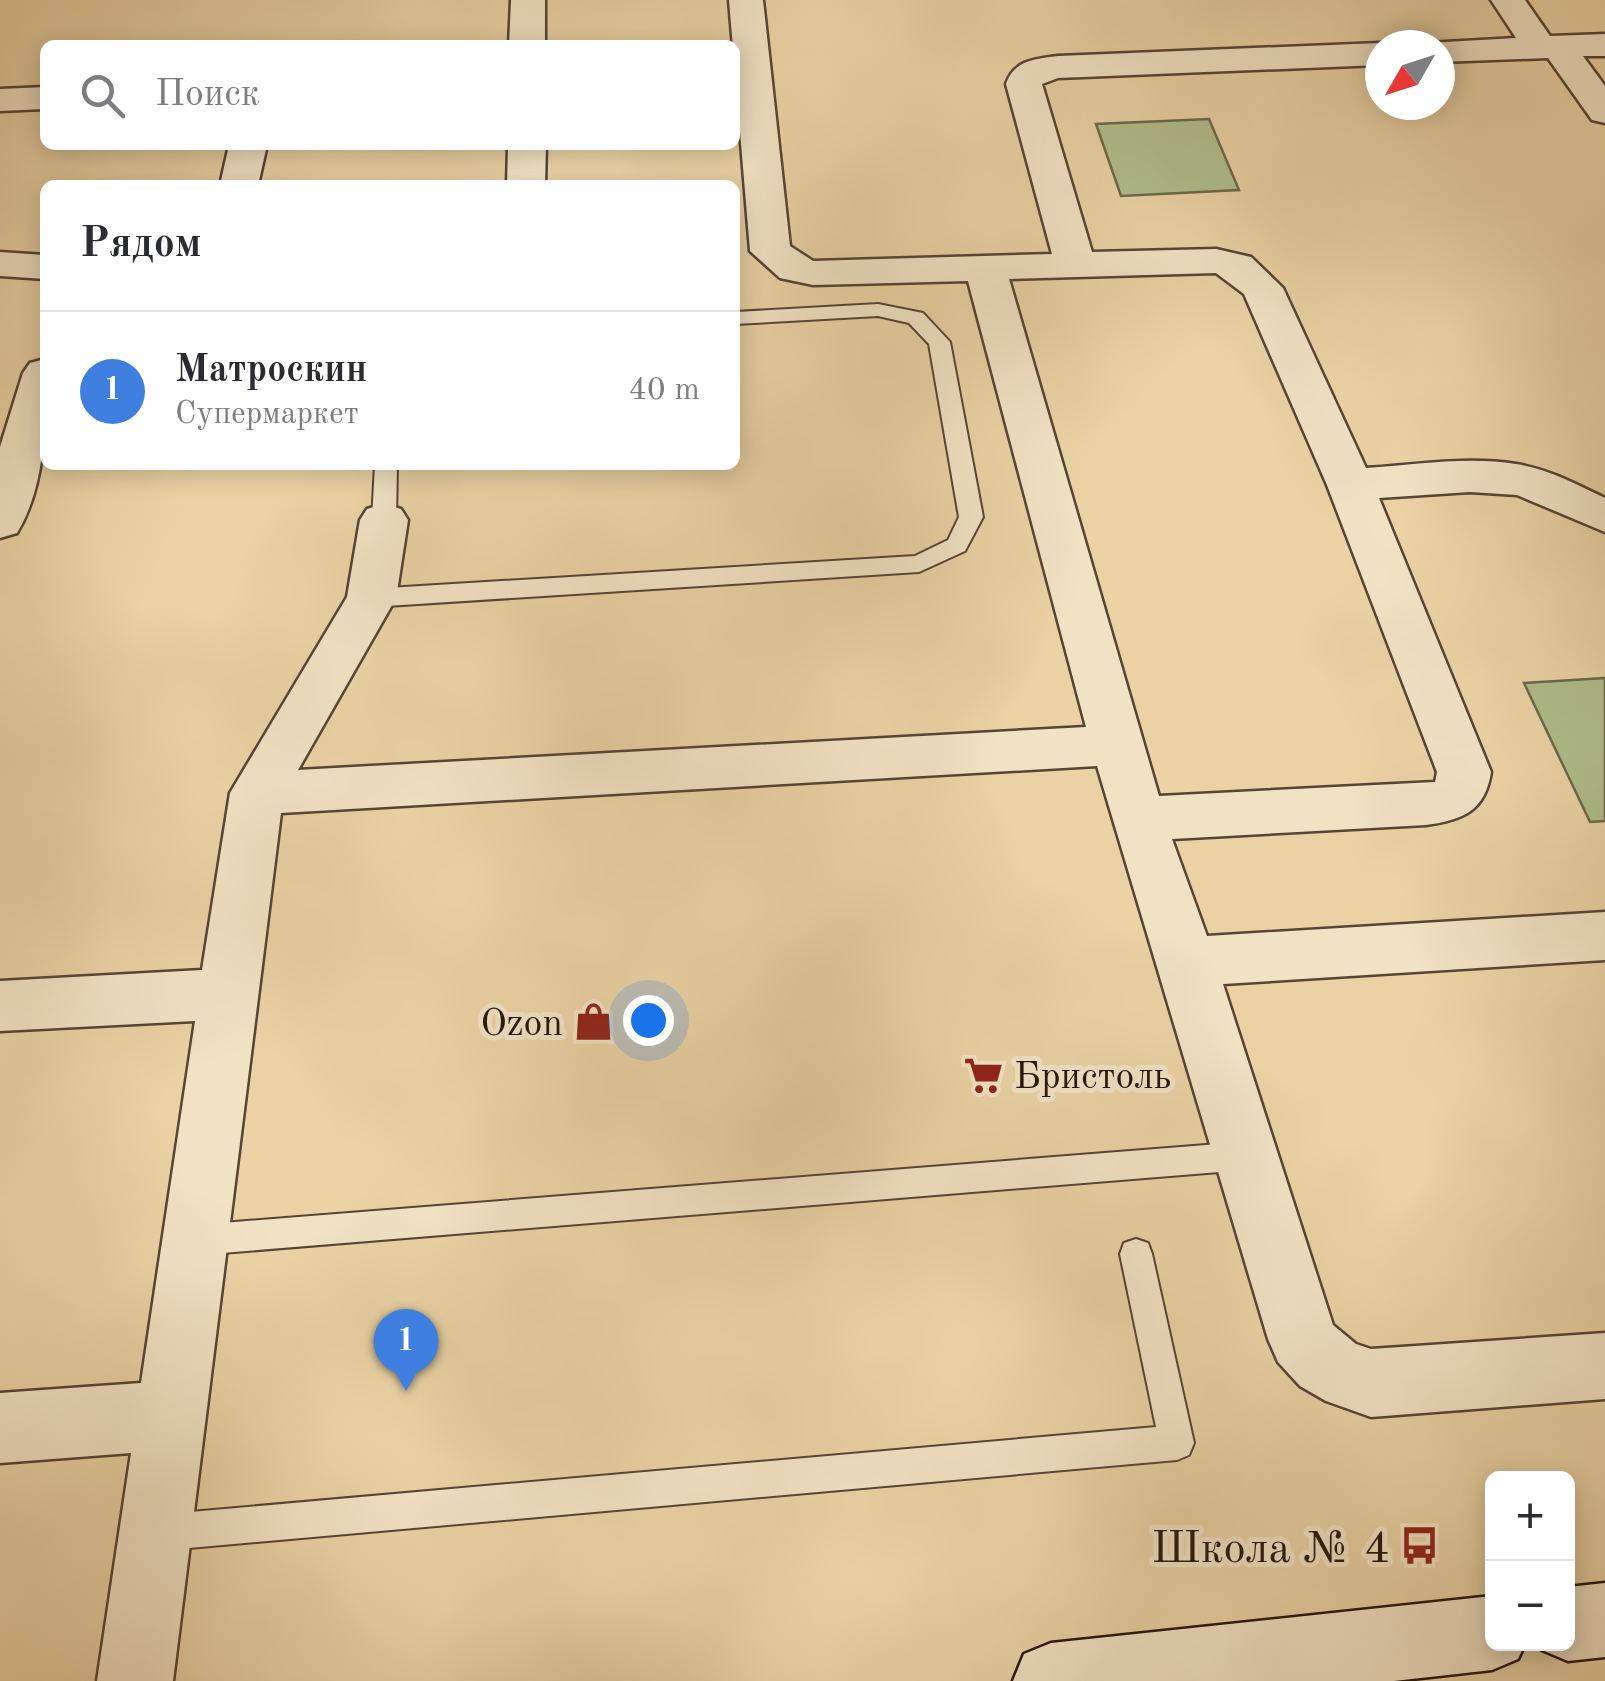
<!DOCTYPE html>
<html lang="ru">
<meta charset="utf-8">
<style>
:root{--surface:#fff;--page:#f7f7f7;--text:#2b2b33;--muted:#7c7c81;--line:#e1e1e2;--accent:#d93025}
body{margin:0;font-family:"Old Standard TT",serif;background:var(--page);color:var(--text)}
.controls{position:absolute;right:30px;bottom:30px;display:grid;overflow:hidden;border-radius:15px;box-shadow:0 5px 25px #0003}
.controls button{width:90px;height:90px;display:grid;place-items:center;padding:0;border:0;border-bottom:2px solid var(--line);background:var(--surface);color:var(--text);font:50px sans-serif}
.compass{position:absolute;left:1365px;top:30px;width:90px;height:90px;border-radius:50%;background:var(--surface);box-shadow:0 5px 25px #0003;rotate:231deg}
.you{position:absolute;left:648px;top:1020px;width:35px;height:35px;margin:-25px;border:8px solid #fff;border-radius:50%;background:#1a73e8;box-shadow:0 0 0 15px #1a73e833}
.badge{display:grid;place-items:center;width:65px;height:65px;border-radius:50%;background:var(--accent);color:#fff;font-size:32px;font-weight:700}
.pin{position:absolute;translate:-50% -82px;filter:drop-shadow(0 2px 5px #0008)}
.pin::after{content:'';position:absolute;top:52px;width:35px;height:30px;background:inherit;clip-path:polygon(0 0,100% 0,50% 100%)}
.list{margin:0;padding:0;list-style:none}
h2{display:flex;justify-content:space-between;align-items:center;height:130px;margin:0;padding:0 40px;font-size:42px}
h2 small{font-size:32px;font-weight:400;color:var(--muted)}
.list li{display:grid;grid-template-columns:65px 1fr auto;gap:30px;align-items:center;box-sizing:border-box;height:160px;padding:0 40px;border-top:2px solid var(--line)}
.list b{display:block;font-size:38px;white-space:nowrap}
.list p{margin:0;font-size:32px;white-space:nowrap;color:var(--muted)}
.list em{font-size:32px;font-style:normal;color:var(--muted)}
.icon{flex:none;width:55px;height:55px;fill:none;stroke:currentColor;stroke-width:2;stroke-linecap:round;stroke-linejoin:round}
.map{position:relative;flex:none;width:1605px;height:1681px;overflow:hidden}
.search{position:absolute;background:var(--surface);box-shadow:0 5px 25px #0003;left:40px;top:40px;width:700px;height:110px;display:flex;align-items:center;gap:25px;box-sizing:border-box;padding:0 35px;border-radius:15px;color:var(--muted);font-size:38px}
.panel{position:absolute;background:var(--surface);box-shadow:0 5px 25px #0003;left:40px;top:180px;width:700px;height:290px;border-radius:15px}
.map>svg:first-child{display:block}
.green{fill:#b0bd8c;stroke:#6a694d;stroke-width:2.5}
.lines{fill:none;stroke-linecap:round;stroke-linejoin:round}
.lane-casing{stroke:#564434;stroke-width:4}
.street-casing{stroke:#564434;stroke-width:5}
.secondary-casing{stroke:#25150e;stroke-width:5}
.lane{fill:#f1e2c4;fill-rule:evenodd}
.street{fill:#f1e2c4;fill-rule:evenodd}
.secondary{fill:#f1e2c4;fill-rule:evenodd}
.labels{text-anchor:middle;stroke-width:10;stroke-linejoin:round;paint-order:stroke}
.poi-label{font-size:38px;fill:#25150e;stroke:#f1e2c4;text-anchor:end}
.near-poi-label{font-size:45px;fill:#25150e;stroke:#f1e2c4;text-anchor:end}
</style>
<div class="map">
<svg width="1605" height="1681" viewBox="0 0 1605 1681">
<rect width="100%" height="100%" fill="#ead2a5"/>
<filter id="stains"><feTurbulence type="fractalNoise" baseFrequency=".002" numOctaves="4"/><feColorMatrix values="0 0 0 0 .2 0 0 0 0 .09 0 0 0 0 .02 0 0 0 .5 -.17"/></filter>
<radialGradient id="worn" r=".72"><stop offset=".6" stop-color="#630" stop-opacity="0"/><stop offset="1" stop-color="#630" stop-opacity=".3"/></radialGradient>
<path class="green" d="M 1209,119 L 1239,190 L 1121,196 L 1096,124 Z
M 1605,678 L 1605,821 L 1590,822 L 1524,683 Z"/>
<g class="lines">
<defs>
<path id="lane" d="M 878,304 L 923,313 L 950,342 L 983,517 L 965,551 L 919,572 L 371,607 L 359,598 L 371,589 L 915,556 L 948,540 L 959,517 L 929,344 L 909,323 L 878,316 L 735,324 L 735,312 Z
M 375,465 L 397,465 L 396,520 L 384,528 L 372,520 Z
M 1244,1142 L 1255,1146 L 1260,1156 L 1255,1166 L 1244,1170 L 197,1255 L 186,1251 L 181,1240 L 186,1229 L 197,1225 Z
M 1136,1239 L 1148,1243 L 1152,1254 L 1194,1443 L 1189,1455 L 1177,1460 L 156,1551 L 143,1546 L 138,1533 L 143,1520 L 156,1515 L 1156,1427 L 1120,1254 L 1124,1243 Z"/>
<path id="street" d="M 511,0 L 545,0 L 545,45 L 509,45 Z
M 729,0 L 763,0 L 790,246 L 813,261 L 1052,254 L 1006,84 C 1014,60 1035,59 1058,56 L 1380,43 L 1387,45 L 1380,45 L 1380,65 L 1058,78 L 1042,84 L 1092,252 L 1216,249 L 1251,257 L 1283,288 L 1366,468 C 1415,465 1467,456 1516,464 C 1548,469 1576,484 1605,498 L 1605,532 L 1517,495 L 1470,492 L 1379,498 L 1491,772 C 1485,811 1463,820 1426,825 L 1172,839 L 1207,936 L 1605,912 L 1605,960 L 1223,984 L 1333,1325 L 1356,1344 L 1371,1349 L 1605,1333 L 1605,1399 L 1371,1417 L 1326,1401 L 1300,1386 L 1278,1362 L 1268,1339 L 1097,766 L 281,813 L 173,1681 L 97,1681 L 131,1453 L 0,1463 L 0,1393 L 141,1383 L 195,1021 L 0,1031 L 0,981 L 202,970 L 230,793 L 347,597 L 360,520 L 367,509 L 384,504 L 401,509 L 408,520 L 396,598 L 298,770 L 1086,727 L 968,281 L 813,285 L 780,278 L 750,251 ZM 1216,273 L 1244,294 L 1327,485 L 1437,772 L 1435,782 L 1159,796 L 1009,279 Z
M 1491,0 L 1525,0 L 1550,36 L 1605,34 L 1605,56 L 1583,56 L 1605,86 L 1605,123 L 1592,120 L 1548,58 L 1440,62 L 1440,45 L 1427,43 L 1516,38 Z
M 45,87 L 45,109 L 0,111 L 0,89 Z
M 229,145 L 267,145 L 258,185 L 220,185 Z
M 508,145 L 546,145 L 545,185 L 507,185 Z
M 0,252 L 45,255 L 45,279 L 0,276 Z
M 45,359 C 45,418 48,481 17,533 L 0,538 L 0,447 L 23,373 L 30,363 Z"/>
<path id="secondary" d="M 1605,1583 L 1605,1657 L 1568,1661 L 1542,1650 L 1539,1644 L 1568,1644 L 1568,1587 Z
M 1492,1596 L 1492,1644 L 1525,1644 L 1518,1659 L 1492,1670 L 1394,1681 L 1013,1681 L 1024,1654 L 1051,1643 Z"/>
</defs>
<use href="#lane" class="lane-casing"/>
<use href="#street" class="street-casing"/>
<use href="#secondary" class="secondary-casing"/>
<use href="#lane" class="lane"/>
<use href="#street" class="street"/>
<use href="#secondary" class="secondary"/>
</g>
<defs>
<symbol id="shop-bare" viewBox="-9 -9 18 18"><path d="M-5-2.5h2.3a2.7 3.5 0 0 1 5.4 0H5L5.5 6h-11ZM-1.5-2.5h3a1.5 2.3 0 0 0-3 0Z" fill="#8f2418" stroke="#f1e2c4" stroke-width="2.5" paint-order="stroke"/></symbol>
<symbol id="supermarket-bare" viewBox="-9 -9 18 18"><path d="M-6-5.5h2.5l.6 2H6L4.5 2H-2.5L-4.4-4H-6ZM-1.5 3.2a1.3 1.3 0 1 0 .1 0ZM3 3.2a1.3 1.3 0 1 0 .1 0Z" fill="#8f2418" stroke="#f1e2c4" stroke-width="2.5" paint-order="stroke"/></symbol>
<symbol id="bus-bare" viewBox="-9 -9 18 18"><path d="M-5-6H5V4H4V6H2V4H-2V6H-4V4H-5ZM-3.5-4V0h7V-4ZM-3.5 1.2v1.5H-2V1.2ZM2 1.2v1.5H3.5V1.2Z" fill="#8f2418" stroke="#f1e2c4" stroke-width="2.5" paint-order="stroke"/></symbol>
</defs>
<g fill-rule="evenodd">
<use href="#shop-bare" x="566" y="994" width="55" height="55"/>
<use href="#supermarket-bare" x="956" y="1048" width="55" height="55"/>
<use href="#bus-bare" x="1392" y="1518" width="55" height="55"/>
</g>
<g class="labels">
<g class="poi-label">
<text x="563" y="1035">Ozon</text>
<text x="1014" y="1088" text-anchor="start">Бристоль</text>
</g>
<g class="near-poi-label">
<text x="1390" y="1562">Школа № 4</text>
</g>
</g>
<rect width="100%" height="100%" filter="url(#stains)"/>
<rect width="100%" height="100%" fill="url(#worn)"/>
</svg>
<div class="controls">
<button>+</button>
<button>−</button>
</div>
<svg class="compass" viewBox="-18 -18 36 36"><path d="M0-13l5 13h-10z" fill="#e53935"/><path d="M0 13l5-13h-10z" fill="#7c7c81"/></svg>
<div class="you"></div>
<div class="pin badge" style="left:406px;top:1391px;background:#3f7fe0">1</div>
<div class="search"><svg class="icon" aria-label="search" viewBox="0 0 24 24"><circle cx="10" cy="10" r="6"/><path d="M15 15l6 6"/></svg>Поиск</div>
<section class="panel">
<h2>Рядом<small></small></h2>
<ul class="list">
<li><span class="badge" style="background:#3f7fe0">1</span><div><b>Матроскин</b><p>Супермаркет</p></div><em>40 m</em></li>
</ul>
</section>
</div>
